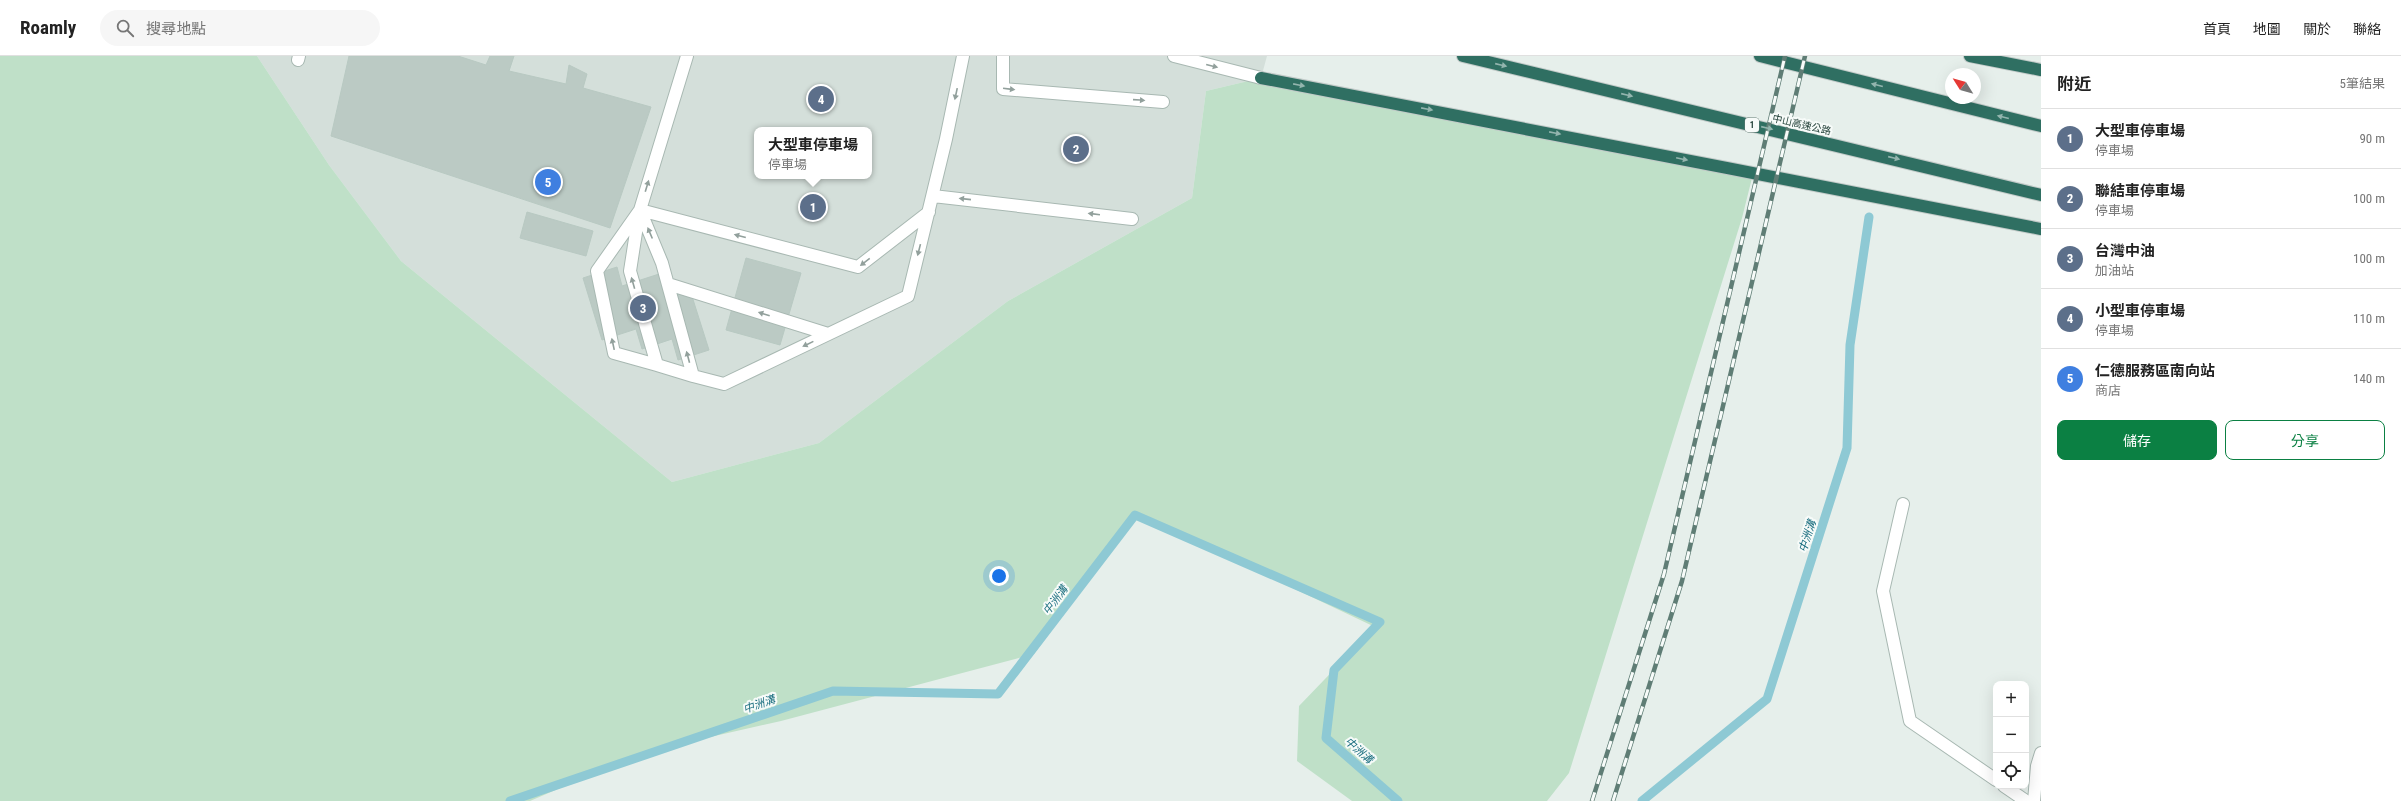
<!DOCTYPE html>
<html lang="zh-TW">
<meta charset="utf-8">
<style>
:root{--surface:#fff;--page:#f6f6f6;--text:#222;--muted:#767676;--line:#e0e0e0;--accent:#0b8043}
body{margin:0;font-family:"Roboto Condensed","Noto Sans TC",sans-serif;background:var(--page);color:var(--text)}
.controls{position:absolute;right:12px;bottom:12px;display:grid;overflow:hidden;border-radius:8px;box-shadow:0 4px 16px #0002}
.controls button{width:36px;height:36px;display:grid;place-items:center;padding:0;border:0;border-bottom:1px solid var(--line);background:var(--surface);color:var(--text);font:20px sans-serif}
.compass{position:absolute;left:1945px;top:12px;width:36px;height:36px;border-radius:50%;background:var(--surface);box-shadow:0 4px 16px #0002;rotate:307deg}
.you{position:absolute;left:999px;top:520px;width:14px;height:14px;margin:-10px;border:3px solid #fff;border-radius:50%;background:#1a73e8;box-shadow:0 0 0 6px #1a73e833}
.badge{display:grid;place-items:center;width:26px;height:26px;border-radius:50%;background:var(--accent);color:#fff;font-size:13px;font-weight:700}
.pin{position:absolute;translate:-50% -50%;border:2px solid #fff;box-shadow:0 1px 4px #0006}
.popup{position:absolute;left:754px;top:71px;width:118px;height:52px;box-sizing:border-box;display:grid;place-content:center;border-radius:8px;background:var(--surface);filter:drop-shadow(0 1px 3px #0005);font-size:13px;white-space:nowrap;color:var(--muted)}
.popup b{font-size:15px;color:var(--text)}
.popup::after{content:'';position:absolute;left:50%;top:100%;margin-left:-8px;border:8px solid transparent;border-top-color:var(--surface)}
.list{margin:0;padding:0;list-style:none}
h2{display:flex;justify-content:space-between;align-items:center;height:52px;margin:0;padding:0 16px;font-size:17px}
h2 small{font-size:13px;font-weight:400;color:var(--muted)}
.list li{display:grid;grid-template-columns:26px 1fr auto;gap:12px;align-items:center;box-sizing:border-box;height:60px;padding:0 16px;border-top:1px solid var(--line)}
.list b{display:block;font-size:15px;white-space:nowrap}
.list p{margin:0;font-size:13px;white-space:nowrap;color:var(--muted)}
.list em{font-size:13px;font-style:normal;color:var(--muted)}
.actions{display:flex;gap:8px;padding:12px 16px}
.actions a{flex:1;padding:9px 0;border:1px solid var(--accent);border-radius:8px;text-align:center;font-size:14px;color:var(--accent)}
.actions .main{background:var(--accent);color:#fff}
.icon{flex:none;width:22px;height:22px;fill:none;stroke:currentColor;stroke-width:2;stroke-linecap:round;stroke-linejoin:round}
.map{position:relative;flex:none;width:2041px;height:745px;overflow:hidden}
header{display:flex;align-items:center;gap:24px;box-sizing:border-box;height:56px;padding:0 20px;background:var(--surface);border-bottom:1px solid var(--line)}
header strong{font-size:19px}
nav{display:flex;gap:22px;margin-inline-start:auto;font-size:14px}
.search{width:280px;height:36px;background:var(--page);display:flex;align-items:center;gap:10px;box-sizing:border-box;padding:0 14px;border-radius:22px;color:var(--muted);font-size:15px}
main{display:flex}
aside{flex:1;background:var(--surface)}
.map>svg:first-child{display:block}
.built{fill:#d4dfda;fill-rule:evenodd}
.green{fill:#bfe0c8}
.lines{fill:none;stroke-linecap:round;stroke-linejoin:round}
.stream{stroke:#8ec9d4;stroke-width:9}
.building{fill:#bbcac4;stroke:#b8c9c2}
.lane-casing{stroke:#a8b8b2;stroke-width:14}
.street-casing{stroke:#a8b8b2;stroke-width:14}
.highway-casing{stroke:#c2cac8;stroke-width:14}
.lane{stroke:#fff;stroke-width:12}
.street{stroke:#fff;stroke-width:12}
.highway{stroke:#2f6f62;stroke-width:12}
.rail-casing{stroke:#5f7d75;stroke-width:4.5}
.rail{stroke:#f7fbf9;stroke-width:3;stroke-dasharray:9;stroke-linecap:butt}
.oneway{fill:#93b5ae}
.oneway2{fill:#92a09c}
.labels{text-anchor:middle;stroke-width:4;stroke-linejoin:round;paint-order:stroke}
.shield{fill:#f7fbf9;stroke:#637a73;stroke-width:1}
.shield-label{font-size:9px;font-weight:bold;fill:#24423a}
.street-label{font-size:10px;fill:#24423a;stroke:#f7fbf9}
.water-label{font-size:11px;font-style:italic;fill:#1c6f80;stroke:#f7fbf9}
</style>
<header>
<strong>Roamly</strong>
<div class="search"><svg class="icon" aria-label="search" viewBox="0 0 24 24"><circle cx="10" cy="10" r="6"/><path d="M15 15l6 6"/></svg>搜尋地點</div>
<nav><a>首頁</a><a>地圖</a><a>關於</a><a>聯絡</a></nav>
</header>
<main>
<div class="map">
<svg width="2041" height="745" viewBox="0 0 2041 745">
<rect width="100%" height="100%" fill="#e6efeb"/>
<path class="built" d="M 257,0 L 1267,0 L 1261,22 L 1206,35 L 1192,142 L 1008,245 L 819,387 L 672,426 L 401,205 L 329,109 ZM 757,74 L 869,74 L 869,120 L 757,120 Z"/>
<path class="green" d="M 0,0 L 257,0 L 329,109 L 401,205 L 672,426 L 819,387 L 1008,245 L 1192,142 L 1206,35 L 1261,22 L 1753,118 L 1742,162 L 1569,717 L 1547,745 L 1352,745 L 1297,705 L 1299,650 L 1375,571 L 1137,458 L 1034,598 L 781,665 L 644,696 L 530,745 L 0,745 Z"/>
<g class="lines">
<path class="stream" d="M 510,745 L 833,635 L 998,638 L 1135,459 L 1380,566 L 1334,614 L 1326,682 L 1398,745
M 1642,745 L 1767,643 L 1847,392 L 1850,289 L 1869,161"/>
</g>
<path class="building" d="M 349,0 L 458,0 L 486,9 L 490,0 L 514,0 L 509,15 L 566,28 L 569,9 L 587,18 L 583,32 L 651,51 L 610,172 L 331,80 Z
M 527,156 L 593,175 L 586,200 L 520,182 Z
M 746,202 L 801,217 L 780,289 L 726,274 Z
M 617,211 L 622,230 L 659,218 L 666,242 L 690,234 L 709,294 L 678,304 L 672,283 L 642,293 L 636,273 L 602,284 L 583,222 Z"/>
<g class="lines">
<defs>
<path id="lane" d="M 687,0 L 640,154 L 858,211 L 929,156
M 1003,0 L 1003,33 L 1163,46
M 1174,0 L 1261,22
M 298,4 L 299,0
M 933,140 L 1132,163
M 640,154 L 662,207 L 693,320 L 724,328 L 908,240 L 946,83 L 963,0
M 640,154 L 597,215 L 614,297 L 657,309
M 639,157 L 630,215 L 657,309 L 693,320
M 668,228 L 828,278
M 1903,448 L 1883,535 L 1910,665 L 1996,724
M 2004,730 L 2026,745"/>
<path id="street" d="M 2034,745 L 2037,710 L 2041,697"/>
<path id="highway" d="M 1463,0 L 2041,139
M 1760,0 L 2041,70
M 1970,0 L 2041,14
M 1261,22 C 1521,71 1781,123 2041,173"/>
</defs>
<use href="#lane" class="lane-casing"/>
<use href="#street" class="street-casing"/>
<use href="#highway" class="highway-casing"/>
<use href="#lane" class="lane"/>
<use href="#street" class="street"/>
<use href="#highway" class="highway"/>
<defs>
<path id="rail" d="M 1592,745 L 1664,518 L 1785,0
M 1613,745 L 1682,525 L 1805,0"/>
</defs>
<use href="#rail" class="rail-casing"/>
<use href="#rail" class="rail"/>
</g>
<defs><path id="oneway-solid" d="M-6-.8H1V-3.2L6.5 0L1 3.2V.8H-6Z"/></defs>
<g class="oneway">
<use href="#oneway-solid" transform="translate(1501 9) rotate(13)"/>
<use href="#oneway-solid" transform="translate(1299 29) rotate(11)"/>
<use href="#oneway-solid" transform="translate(1877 29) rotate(-166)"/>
<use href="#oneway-solid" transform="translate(1627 39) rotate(13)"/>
<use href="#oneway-solid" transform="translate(1427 53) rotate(11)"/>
<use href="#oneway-solid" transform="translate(2003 61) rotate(-166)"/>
<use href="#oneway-solid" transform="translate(1767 72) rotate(13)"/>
<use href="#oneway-solid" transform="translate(1555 77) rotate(11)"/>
<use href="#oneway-solid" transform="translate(1894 102) rotate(13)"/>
<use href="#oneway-solid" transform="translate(1682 103) rotate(12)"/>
</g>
<g class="oneway2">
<use href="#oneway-solid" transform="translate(1212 10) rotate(14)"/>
<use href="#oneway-solid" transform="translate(1009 33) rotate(7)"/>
<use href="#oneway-solid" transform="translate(956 38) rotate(102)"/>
<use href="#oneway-solid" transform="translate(1139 44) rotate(4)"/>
<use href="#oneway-solid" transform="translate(647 130) rotate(-73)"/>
<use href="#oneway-solid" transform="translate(965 143) rotate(-174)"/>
<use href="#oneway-solid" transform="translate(1094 158) rotate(-173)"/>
<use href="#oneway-solid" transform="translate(650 177) rotate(-113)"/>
<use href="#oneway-solid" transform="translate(740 180) rotate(-165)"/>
<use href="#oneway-solid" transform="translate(919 194) rotate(104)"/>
<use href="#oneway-solid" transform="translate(865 206) rotate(142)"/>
<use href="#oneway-solid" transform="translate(633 227) rotate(-106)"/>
<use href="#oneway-solid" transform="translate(764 258) rotate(-162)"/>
<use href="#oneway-solid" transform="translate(613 288) rotate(-102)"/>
<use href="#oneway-solid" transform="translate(808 288) rotate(154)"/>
<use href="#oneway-solid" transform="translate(688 301) rotate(-105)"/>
</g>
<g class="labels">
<rect class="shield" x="1745" y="62" width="14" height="14" rx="3"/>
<g class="shield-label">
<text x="1752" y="72">1</text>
</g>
<g class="street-label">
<text transform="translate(1802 68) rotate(13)" y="4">中山高速公路</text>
</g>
<g class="water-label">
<text transform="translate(1807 480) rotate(-72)" y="4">中洲溝</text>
<text transform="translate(1055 544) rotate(-53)" y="4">中洲溝</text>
<text transform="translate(759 648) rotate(-19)" y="4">中洲溝</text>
<text transform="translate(1359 694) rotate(41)" y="4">中洲溝</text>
</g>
</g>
</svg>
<div class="controls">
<button>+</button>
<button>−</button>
<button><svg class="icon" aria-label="locate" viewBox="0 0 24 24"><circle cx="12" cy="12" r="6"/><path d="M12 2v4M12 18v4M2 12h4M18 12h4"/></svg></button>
</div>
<svg class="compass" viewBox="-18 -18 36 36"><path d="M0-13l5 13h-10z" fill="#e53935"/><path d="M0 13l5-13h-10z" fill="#767676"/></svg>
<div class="you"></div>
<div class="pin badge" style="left:813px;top:151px;background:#5c6f8a">1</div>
<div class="popup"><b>大型車停車場</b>停車場</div>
<div class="pin badge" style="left:1076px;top:93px;background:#5c6f8a">2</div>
<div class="pin badge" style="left:643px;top:252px;background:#5c6f8a">3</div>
<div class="pin badge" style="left:821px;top:43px;background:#5c6f8a">4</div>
<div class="pin badge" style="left:548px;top:126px;background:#3f7fe0">5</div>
</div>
<aside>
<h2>附近<small>5筆結果</small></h2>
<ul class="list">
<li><span class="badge" style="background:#5c6f8a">1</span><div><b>大型車停車場</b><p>停車場</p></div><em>90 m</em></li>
<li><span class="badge" style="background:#5c6f8a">2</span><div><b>聯結車停車場</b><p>停車場</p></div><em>100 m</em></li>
<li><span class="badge" style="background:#5c6f8a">3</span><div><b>台灣中油</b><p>加油站</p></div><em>100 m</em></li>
<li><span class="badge" style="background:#5c6f8a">4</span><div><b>小型車停車場</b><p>停車場</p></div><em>110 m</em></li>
<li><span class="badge" style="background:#3f7fe0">5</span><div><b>仁德服務區南向站</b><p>商店</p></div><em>140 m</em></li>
</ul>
<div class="actions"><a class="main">儲存</a><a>分享</a></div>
</aside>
</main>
